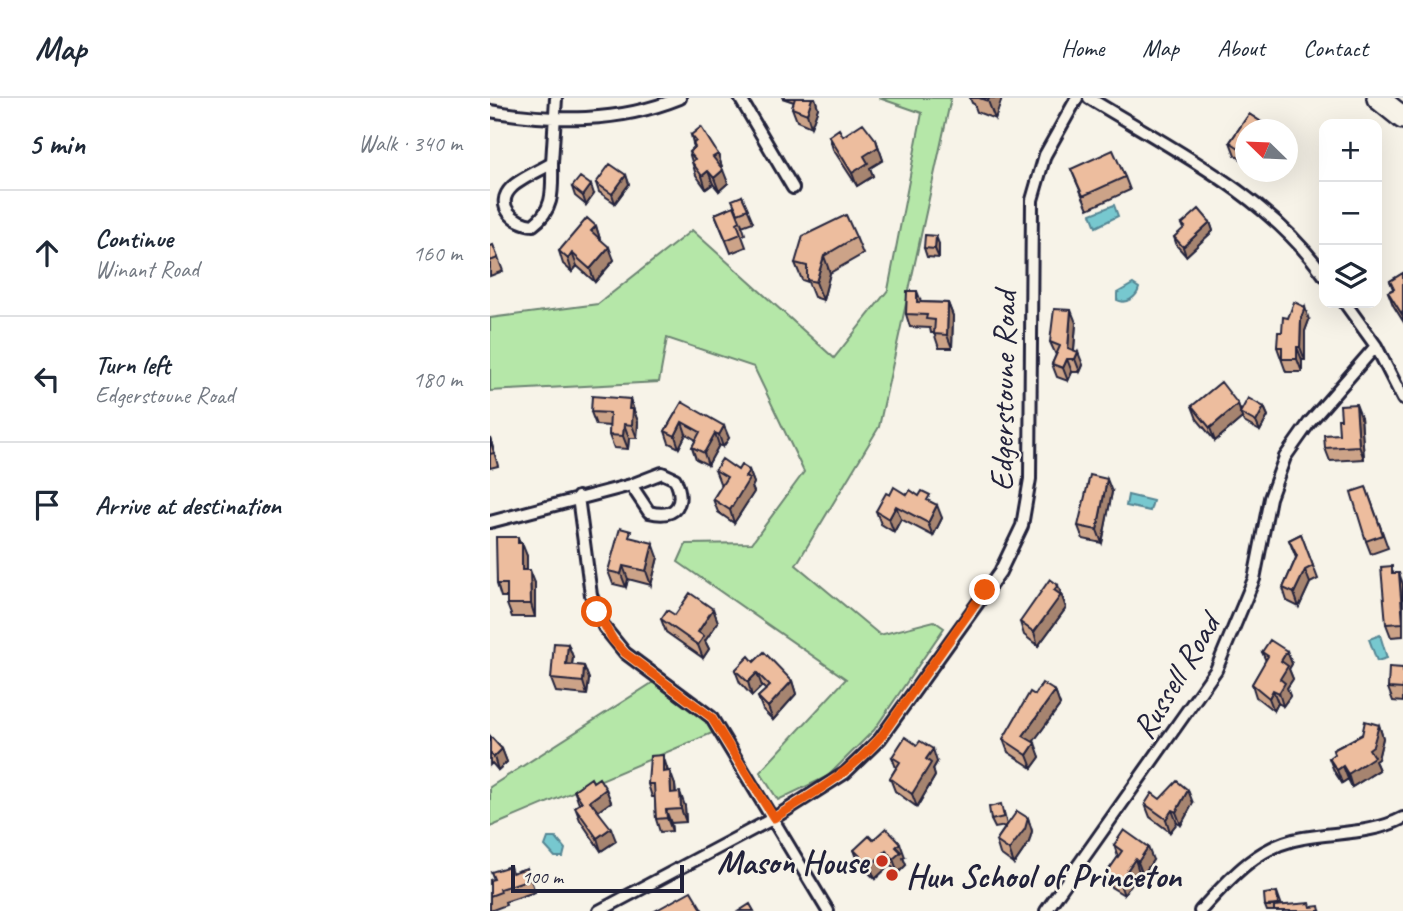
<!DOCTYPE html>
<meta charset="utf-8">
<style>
:root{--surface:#fff;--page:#f2f2f3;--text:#1f2937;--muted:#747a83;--line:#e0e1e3}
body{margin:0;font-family:Caveat,sans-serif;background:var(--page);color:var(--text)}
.controls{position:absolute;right:21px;top:21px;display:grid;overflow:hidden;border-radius:14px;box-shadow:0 7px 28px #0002}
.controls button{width:63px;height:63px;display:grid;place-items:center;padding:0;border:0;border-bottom:2px solid var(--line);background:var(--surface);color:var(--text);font:35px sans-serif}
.compass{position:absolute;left:745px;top:21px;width:63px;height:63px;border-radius:50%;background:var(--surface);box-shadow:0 7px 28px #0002;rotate:293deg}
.scale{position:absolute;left:21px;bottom:18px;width:173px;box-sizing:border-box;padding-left:7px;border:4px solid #22223b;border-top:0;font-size:19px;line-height:24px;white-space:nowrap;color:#22223b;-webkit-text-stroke:5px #f7f3e8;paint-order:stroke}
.stop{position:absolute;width:21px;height:21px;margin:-16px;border:5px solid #ea580c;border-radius:50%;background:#fff}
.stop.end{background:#ea580c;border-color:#fff;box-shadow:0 2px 7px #0008}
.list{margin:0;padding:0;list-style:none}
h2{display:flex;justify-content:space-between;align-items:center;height:91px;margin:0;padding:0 28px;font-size:30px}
h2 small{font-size:23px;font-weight:400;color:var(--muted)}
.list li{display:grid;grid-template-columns:46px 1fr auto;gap:21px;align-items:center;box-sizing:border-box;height:126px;padding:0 28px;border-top:2px solid var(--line)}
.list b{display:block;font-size:26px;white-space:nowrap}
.list p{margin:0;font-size:23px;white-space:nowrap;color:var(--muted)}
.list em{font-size:23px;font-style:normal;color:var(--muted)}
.icon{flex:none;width:38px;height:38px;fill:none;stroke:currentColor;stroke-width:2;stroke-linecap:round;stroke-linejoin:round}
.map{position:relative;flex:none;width:913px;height:813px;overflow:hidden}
header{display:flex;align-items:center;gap:42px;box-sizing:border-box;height:98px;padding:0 35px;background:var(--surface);border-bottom:2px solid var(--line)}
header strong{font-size:33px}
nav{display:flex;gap:38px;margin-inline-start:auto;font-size:24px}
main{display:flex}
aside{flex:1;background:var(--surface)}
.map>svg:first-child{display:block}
.green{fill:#b5e7a8;stroke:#6c8472;stroke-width:2}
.water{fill:#77c8cf;stroke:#558694;stroke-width:2}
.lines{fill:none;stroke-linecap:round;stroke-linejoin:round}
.street-casing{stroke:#22223b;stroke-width:16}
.highway-casing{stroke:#22223b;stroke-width:26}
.street{stroke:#f7f3e8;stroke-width:10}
.highway{stroke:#f7f3e8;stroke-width:21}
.wall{fill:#cca388;stroke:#22223b;stroke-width:2}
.shaded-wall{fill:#a6846f;stroke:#22223b;stroke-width:2}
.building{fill:#edbd9e;stroke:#22223b;stroke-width:2}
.route{stroke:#ea580c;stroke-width:9}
.poi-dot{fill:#c8321e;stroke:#f7f3e8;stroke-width:2.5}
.labels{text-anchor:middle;stroke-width:5;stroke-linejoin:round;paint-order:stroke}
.street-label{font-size:33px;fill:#22223b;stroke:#f7f3e8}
.poi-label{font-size:33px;font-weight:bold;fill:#22223b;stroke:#f7f3e8;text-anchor:end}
</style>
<header>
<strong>Map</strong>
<nav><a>Home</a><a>Map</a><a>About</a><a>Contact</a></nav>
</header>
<main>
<aside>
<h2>5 min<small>Walk · 340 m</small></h2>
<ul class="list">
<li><svg class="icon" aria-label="ahead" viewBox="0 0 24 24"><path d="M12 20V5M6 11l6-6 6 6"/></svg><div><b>Continue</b><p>Winant Road</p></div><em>160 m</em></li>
<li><svg class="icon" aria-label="left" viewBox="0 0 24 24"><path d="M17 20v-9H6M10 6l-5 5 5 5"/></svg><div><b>Turn left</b><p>Edgerstoune Road</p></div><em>180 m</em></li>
<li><svg class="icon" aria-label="arrive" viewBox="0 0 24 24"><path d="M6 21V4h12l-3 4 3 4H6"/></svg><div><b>Arrive at destination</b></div></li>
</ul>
</aside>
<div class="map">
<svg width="913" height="813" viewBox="0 0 913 813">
<rect width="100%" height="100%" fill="#f7f3e8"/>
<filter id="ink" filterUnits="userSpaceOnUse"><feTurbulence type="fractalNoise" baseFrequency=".0143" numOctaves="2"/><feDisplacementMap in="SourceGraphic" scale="14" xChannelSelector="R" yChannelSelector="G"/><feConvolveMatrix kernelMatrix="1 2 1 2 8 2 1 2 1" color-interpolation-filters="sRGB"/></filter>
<g filter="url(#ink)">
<path class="green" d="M 389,0 L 461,0 L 389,329 L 306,467 L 390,537 L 444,523 L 454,530 L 384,632 L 338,678 L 288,702 L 270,674 L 356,581 L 188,464 L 196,446 L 262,445 L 314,374 L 264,269 L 177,240 L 169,284 L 0,293 L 0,220 L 108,206 L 202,132 L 344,260 L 398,192 L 432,15 Z
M 173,578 L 234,630 L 0,729 L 0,689 Z"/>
<path class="water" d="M 624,107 L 628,118 L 606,129 L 601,116 Z
M 643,186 L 649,190 C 647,199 636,207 627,202 L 627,195 Z
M 638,397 L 663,403 L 660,413 L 636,408 Z
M 890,537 L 897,560 L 887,563 L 879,541 Z
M 58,740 L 66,740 L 75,751 L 73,759 L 65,759 L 55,748 Z"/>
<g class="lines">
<defs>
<path id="street" d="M 250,0 L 303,90
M 599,0 C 682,51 776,96 834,177
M 0,13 C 65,24 128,25 190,0
M 62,65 C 62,91 65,111 43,127 C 25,126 3,107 22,89 C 30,81 51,72 62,65 L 66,0
M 855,205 L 886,248 L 913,301
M 88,399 L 101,497 L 114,529 L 135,555 L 221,619 L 338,813
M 0,424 L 141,387 L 159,414 C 187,421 196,405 185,381 L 172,375 L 141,387
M 109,813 L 284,720 L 355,675 L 390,641 L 510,474 L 532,428 L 540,381 L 542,102 L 555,57 L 587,0
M 556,813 L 726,572 L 764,481 L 780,400 L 795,359 L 819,325 L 886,248
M 710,813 C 739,781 768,747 813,740 C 846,734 883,736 913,720"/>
<path id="highway" d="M 888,0 L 913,20"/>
</defs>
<use href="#street" class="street-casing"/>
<use href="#highway" class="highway-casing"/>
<use href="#street" class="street"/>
<use href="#highway" class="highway"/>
</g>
<path class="wall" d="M 292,0 L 325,0 L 328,10 L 321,29 L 307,23 L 302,10 L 304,4 Z
M 480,0 L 512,0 L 505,21 L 487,14 L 484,6 L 482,5 Z
M 759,16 L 779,29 L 780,32 L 755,32 L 755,64 L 745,57 L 740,44 Z
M 201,37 L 228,56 L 232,69 L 231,70 L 238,85 L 229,93 L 223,86 L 216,91 L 206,77 L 199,54 L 204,49 Z
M 339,38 L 386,42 L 393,62 L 380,70 L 383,78 L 367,88 L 343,51 Z
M 581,71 L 635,79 L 640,92 L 598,111 Z
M 136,77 L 139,86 L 125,105 L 109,94 L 106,85 Z
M 82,89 L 104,96 L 96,107 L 85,98 Z
M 252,98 L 263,124 L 252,128 L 251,124 L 255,136 L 252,138 L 256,149 L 241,155 L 225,116 L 244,108 Z
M 720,124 L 723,133 L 696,158 L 687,148 L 684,139 L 694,131 L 692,126 Z
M 106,128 L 110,141 L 124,162 L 105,184 L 87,168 L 82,174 L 73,166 L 69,153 Z
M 366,139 L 373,156 L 340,175 L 333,202 L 324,199 L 318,184 L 312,182 L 305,165 Z
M 449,146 L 449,160 L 437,159 L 434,150 Z
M 3,147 L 13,173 L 0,178 L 0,148 Z
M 913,175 L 913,223 L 903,207 L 898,194 L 903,191 L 900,183 Z
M 431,204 L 458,205 L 463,218 L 462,250 L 449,250 L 444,235 L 441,235 L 440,230 L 420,229 L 416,216 Z
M 819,222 L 815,233 L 815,262 L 812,262 L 812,274 L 796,274 L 787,249 L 792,234 Z
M 586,225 L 584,252 L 593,267 L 590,274 L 582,274 L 578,283 L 567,279 L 562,266 L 566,257 L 560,244 Z
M 140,301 L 148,324 L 147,340 L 139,340 L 138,351 L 124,350 L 119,337 L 120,328 L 106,327 L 101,314 Z
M 192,304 L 239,340 L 233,349 L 229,347 L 218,367 L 206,361 L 202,349 L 206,342 L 196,336 L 189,350 L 179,345 L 175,333 Z
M 748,306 L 751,314 L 774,309 L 778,318 L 770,333 L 754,324 L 752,320 L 725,343 L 707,321 L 702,308 Z
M 871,319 L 874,361 L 840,363 L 835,350 L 849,336 L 851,321 Z
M 0,339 L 8,368 L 0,370 Z
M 225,372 L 259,372 L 264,385 L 262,389 L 264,394 L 244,425 L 228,414 L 223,401 L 232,387 L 230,385 Z
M 876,389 L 898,450 L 881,456 L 876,443 Z
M 622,394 L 612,445 L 593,441 L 588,428 Z
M 417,397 L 442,405 L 452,420 L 443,438 L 411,421 L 404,434 L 391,426 L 386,413 Z
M 811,436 L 828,481 L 820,485 L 809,509 L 797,503 L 793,490 L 806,460 L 799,442 Z
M 144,441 L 168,459 L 161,487 L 138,481 L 136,489 L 123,486 L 118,473 Z
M 30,445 L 37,458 L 37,472 L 45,485 L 45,519 L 22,519 L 17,506 L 17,499 L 11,499 L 7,486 Z
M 904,475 L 913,486 L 913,538 L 901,539 L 896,526 Z
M 573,500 L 576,510 L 548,548 L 534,537 L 530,524 Z
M 223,511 L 228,524 L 215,543 L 219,551 L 213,560 L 176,534 L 171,521 Z
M 78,546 L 83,559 L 82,567 L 94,568 L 99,581 L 97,597 L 66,594 L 61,581 Z
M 797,553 L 802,566 L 799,571 L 803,581 L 797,590 L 800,598 L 793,608 L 788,605 L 784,613 L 766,599 L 762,586 L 776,563 L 772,554 Z
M 264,564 L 302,583 L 306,596 L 283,622 L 273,612 L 268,599 L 276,592 L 272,588 L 262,598 L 250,585 L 245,572 Z
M 913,570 L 913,604 L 903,603 L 898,590 Z
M 565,593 L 570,607 L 543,644 L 550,659 L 542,670 L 518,654 L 513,641 L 545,597 Z
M 889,627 L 893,640 L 888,661 L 885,663 L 889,672 L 862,689 L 858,681 L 852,685 L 844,673 L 839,660 L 844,656 L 843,652 Z
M 0,638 L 12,651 L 17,664 L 8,672 L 2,665 L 0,667 Z
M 402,659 L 447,664 L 443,671 L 445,678 L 427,709 L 405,693 L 400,680 L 406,670 Z
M 177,670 L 178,673 L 185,687 L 186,695 L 195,708 L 196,724 L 181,725 L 182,733 L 170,734 L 166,721 L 165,699 L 162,699 L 158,686 Z
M 103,684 L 116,691 L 121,704 L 108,713 L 126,743 L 111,753 L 90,722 L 85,709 L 89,706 L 84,692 Z
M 670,701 L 703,705 L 691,727 L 687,725 L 680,734 L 660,719 L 655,706 Z
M 514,715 L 517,727 L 538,720 L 542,733 L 539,744 L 524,766 L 510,756 L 506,743 L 516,728 L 505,730 L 501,722 Z
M 383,742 L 415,759 L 413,760 L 416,767 L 408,775 L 400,767 L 385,781 L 369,765 L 364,752 Z
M 624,747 L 663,762 L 653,777 L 649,774 L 634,797 L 621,789 L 616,776 L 628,759 Z
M 37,770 L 45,794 L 15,804 L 16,807 L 0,813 L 0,782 Z
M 775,808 L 792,808 L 822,809 L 831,813 L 777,813 Z"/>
<path class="shaded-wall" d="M 322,0 L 325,0 L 328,10 L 321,29 L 317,16 Z
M 499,0 L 512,0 L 505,21 L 498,3 Z
M 386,42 L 393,62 L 380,70 L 383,78 L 367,88 L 362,75 Z
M 228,56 L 232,69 L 228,72 L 223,59 Z
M 233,72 L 238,85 L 229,93 L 224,80 Z
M 218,73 L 223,86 L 216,91 L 212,78 Z
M 136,77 L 139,86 L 125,105 L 122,96 Z
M 101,87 L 104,96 L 96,107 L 93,98 Z
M 720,124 L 723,133 L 696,158 L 693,149 Z
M 106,128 L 110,141 L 105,146 L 101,133 Z
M 446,138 L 449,146 L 449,160 L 445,151 Z
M 119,149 L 124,162 L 105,184 L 100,171 Z
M 82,155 L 87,168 L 82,174 L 78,161 Z
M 334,158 L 340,175 L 333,202 L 326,184 Z
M 427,193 L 432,206 L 427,204 Z
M 458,205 L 463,218 L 462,250 L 457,237 Z
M 815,209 L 819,222 L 815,233 L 815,262 L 810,249 L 811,220 Z
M 581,212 L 586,225 L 583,263 L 578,250 Z
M 807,249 L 812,262 L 812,274 L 807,261 Z
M 588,254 L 593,267 L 590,274 L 585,261 Z
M 577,261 L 582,274 L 578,283 L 573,270 Z
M 140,301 L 148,324 L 147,340 L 142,327 L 139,311 Z
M 748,306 L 752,320 L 725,343 L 720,330 Z
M 866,306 L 871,319 L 874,361 L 869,348 Z
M 774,309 L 778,318 L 770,333 L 766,324 Z
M 192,324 L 196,336 L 189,350 L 185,338 Z
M 134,326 L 139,340 L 138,351 L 133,338 Z
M 234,328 L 239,340 L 233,349 L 229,337 Z
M 225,335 L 229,347 L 218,367 L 214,355 Z
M 259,372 L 264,385 L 262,389 L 264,394 L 244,425 L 240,412 L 255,379 Z
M 617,381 L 622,394 L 612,445 L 607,432 Z
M 447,407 L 452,420 L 443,438 L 438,425 Z
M 406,408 L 411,421 L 404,434 L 399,421 Z
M 28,439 L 32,451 L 32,445 L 37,458 L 37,485 L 32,472 L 28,445 Z
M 163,445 L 168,459 L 161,487 L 156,473 Z
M 133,468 L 138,481 L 136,489 L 131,476 Z
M 40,472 L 45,485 L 45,519 L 41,506 Z
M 815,472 L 820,485 L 809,509 L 804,495 Z
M 909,475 L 913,486 L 913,525 Z
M 568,487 L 576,510 L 548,548 L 544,534 L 564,492 Z
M 223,511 L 228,524 L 215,543 L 219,551 L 213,560 L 208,547 L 208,534 Z
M 78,546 L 83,559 L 80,579 L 76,566 Z
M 797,553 L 802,566 L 799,571 L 803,581 L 797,590 L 800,598 L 793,608 L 789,595 L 791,563 Z
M 94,568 L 99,581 L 97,597 L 93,584 Z
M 267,575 L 272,588 L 262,598 L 258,584 Z
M 302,583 L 306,596 L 283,622 L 278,609 Z
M 783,592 L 788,605 L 784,613 L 779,600 Z
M 565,593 L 570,607 L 538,651 L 533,638 Z
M 889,627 L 893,640 L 888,661 L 885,663 L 889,672 L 862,689 L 858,676 L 879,651 Z
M 545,645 L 550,659 L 542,670 L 537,657 Z
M 12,651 L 17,664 L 8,672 L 4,659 Z
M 443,651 L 447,664 L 443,671 L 445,678 L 427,709 L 422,696 L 436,661 Z
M 173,657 L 177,670 L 178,687 L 173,674 Z
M 853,668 L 858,681 L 852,685 L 847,672 Z
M 180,673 L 185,687 L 186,708 L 181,695 Z
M 116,691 L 121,704 L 104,716 L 100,703 Z
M 698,692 L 703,705 L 691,727 L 686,714 Z
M 190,694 L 195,708 L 196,724 L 191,711 Z
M 176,712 L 181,725 L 182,733 L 177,720 Z
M 682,712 L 687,725 L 680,734 L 676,721 Z
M 538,720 L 542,733 L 539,744 L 524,766 L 519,752 Z
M 121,730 L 126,743 L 111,753 L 107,740 Z
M 410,745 L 415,759 L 413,760 L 416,767 L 408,775 L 403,761 L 406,749 Z
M 658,749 L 663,762 L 653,777 L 648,764 Z
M 396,753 L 400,767 L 385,781 L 380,768 Z
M 645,761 L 649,774 L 634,797 L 629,784 Z
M 787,794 L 792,808 L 792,813 L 788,807 Z"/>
<path class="building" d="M 305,0 L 322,0 L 317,16 L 302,10 Z
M 489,0 L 499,0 L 498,3 Z
M 759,16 L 779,29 L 778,32 L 755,32 L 755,54 L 740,44 Z
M 373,25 L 386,42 L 388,49 L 374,58 L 378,65 L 362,75 L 339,38 L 349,31 L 353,38 Z
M 211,29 L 228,56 L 223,59 L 233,72 L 224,80 L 218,73 L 212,78 L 202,64 L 205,61 L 199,54 L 205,49 L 203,46 L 206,43 L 201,37 Z
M 623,52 L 635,79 L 593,98 L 581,71 Z
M 120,66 L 136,77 L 122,96 L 106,85 Z
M 90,79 L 101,87 L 93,98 L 82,89 Z
M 252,98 L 258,111 L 248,115 L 242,102 Z
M 244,108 L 250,123 L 247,125 L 251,136 L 236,142 L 225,116 Z
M 709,111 L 720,124 L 693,149 L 684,139 L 695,129 L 692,126 Z
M 356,117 L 366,139 L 334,158 L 326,184 L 317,182 L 317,168 L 305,165 L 313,138 Z
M 97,120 L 106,128 L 101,133 L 119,149 L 100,171 L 82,155 L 78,161 L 69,153 Z
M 435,137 L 446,138 L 445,151 L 434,150 Z
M 3,147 L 8,160 L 0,163 L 0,148 Z
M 913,175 L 913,218 L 898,194 L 904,191 L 900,183 Z
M 417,193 L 427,193 L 427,204 L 458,205 L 457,237 L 444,236 L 445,222 L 436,221 L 437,217 L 416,216 Z
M 804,204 L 815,209 L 811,220 L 810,249 L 807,249 L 807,261 L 792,261 L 792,249 L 787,249 L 788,234 L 792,234 L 793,219 L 798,220 Z
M 564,211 L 581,212 L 578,250 L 588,254 L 585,261 L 577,261 L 573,270 L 562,266 L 570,248 L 560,244 Z
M 731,284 L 748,306 L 720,330 L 702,308 Z
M 102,298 L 140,301 L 139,311 L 143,311 L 142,327 L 134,326 L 133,338 L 119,337 L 120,315 L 101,314 Z
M 758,300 L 774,309 L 766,324 L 750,315 Z
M 192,304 L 234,328 L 229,337 L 225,335 L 214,355 L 202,349 L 210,334 L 192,324 L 185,338 L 175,333 Z
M 866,306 L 869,348 L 835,350 L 834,337 L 849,336 L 848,321 L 851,321 L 850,307 Z
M 0,340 L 4,355 L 0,356 Z
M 232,361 L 248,372 L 251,367 L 259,372 L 255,379 L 259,381 L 240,412 L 223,401 L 237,379 L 225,372 Z
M 600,377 L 617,381 L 607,432 L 588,428 Z
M 404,389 L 417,397 L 420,392 L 429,398 L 432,393 L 440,397 L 437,402 L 447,407 L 438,425 L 406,408 L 399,421 L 386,413 L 396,395 L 400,397 Z
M 876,389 L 893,437 L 876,443 L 861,394 Z
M 130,430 L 141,433 L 139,439 L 163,445 L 156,473 L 133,468 L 131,476 L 118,473 Z
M 811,436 L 823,468 L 815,472 L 804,495 L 793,490 L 807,458 L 799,442 Z
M 6,439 L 28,439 L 28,445 L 32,445 L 32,472 L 40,472 L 41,506 L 17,506 L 17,486 L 7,486 Z
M 902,468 L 902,475 L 909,475 L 913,525 L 896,526 L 891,469 Z
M 560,481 L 568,487 L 564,492 L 571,497 L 544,534 L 530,524 Z
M 200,495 L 223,511 L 208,534 L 214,538 L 208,547 L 171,521 L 177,512 L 185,517 Z
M 780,542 L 797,553 L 791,563 L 798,568 L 790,581 L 795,585 L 789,595 L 783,592 L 779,600 L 762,586 L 778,558 L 772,554 Z
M 64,545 L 78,546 L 76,566 L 94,568 L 93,584 L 61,581 Z
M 274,554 L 302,583 L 278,609 L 268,599 L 280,588 L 267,575 L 258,584 L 245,572 L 259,558 L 264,564 Z
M 899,569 L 913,570 L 913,591 L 898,590 Z
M 552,585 L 565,593 L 533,638 L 545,645 L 537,657 L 513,641 L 540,594 L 545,597 Z
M 875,623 L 889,627 L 883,648 L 879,651 L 884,659 L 858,676 L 853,668 L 847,672 L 839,660 L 845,656 L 843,652 L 872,637 Z
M 0,638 L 12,651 L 4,659 L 0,655 Z
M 415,639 L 427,647 L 430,643 L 443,651 L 436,661 L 441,665 L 422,696 L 400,680 L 410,664 L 402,659 Z
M 173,657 L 173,674 L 180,673 L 181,695 L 190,694 L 191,711 L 176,712 L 177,720 L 166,721 L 164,686 L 158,686 L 160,658 Z
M 101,680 L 103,684 L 109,680 L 116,691 L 100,703 L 121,730 L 107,740 L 85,709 L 92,704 L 84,692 Z
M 687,683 L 698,692 L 686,714 L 682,712 L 676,721 L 655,706 L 662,695 L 670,701 Z
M 511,706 L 514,719 L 501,722 L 499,709 Z
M 527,713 L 538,720 L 535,731 L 519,752 L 506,743 Z
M 396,730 L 410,745 L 406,749 L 411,754 L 403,761 L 396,753 L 380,768 L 364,752 L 379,738 L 383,742 Z
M 634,732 L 658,749 L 648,764 L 645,761 L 629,784 L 616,776 L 632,753 L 624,747 Z
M 20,768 L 22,775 L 37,770 L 40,781 L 10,791 L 11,794 L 0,798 L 0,782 L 4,781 L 1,774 Z
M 201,793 L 213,813 L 165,813 Z
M 787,794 L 788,807 L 775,808 L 774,796 Z
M 820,805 L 821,809 L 829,808 L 830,813 L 784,813 L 784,808 Z
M 260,806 L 264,813 L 249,813 Z"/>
</g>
<g class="lines" filter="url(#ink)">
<path class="route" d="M 107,514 L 123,542 L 135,555 L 221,619 L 284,720 C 323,696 360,675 390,640 L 495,492"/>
</g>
<g class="poi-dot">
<circle cx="392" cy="763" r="7"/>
<circle cx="402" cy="777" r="7"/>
</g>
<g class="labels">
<g class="street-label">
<text transform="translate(512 293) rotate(-89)" y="12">Edgerstoune Road</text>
<text transform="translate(685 578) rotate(-59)" y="12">Russell Road</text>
</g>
<g class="poi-label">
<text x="378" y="775">Mason House</text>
<text x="416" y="789" text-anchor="start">Hun School of Princeton</text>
</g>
</g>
</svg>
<div class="controls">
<button>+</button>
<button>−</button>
<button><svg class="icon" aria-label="layers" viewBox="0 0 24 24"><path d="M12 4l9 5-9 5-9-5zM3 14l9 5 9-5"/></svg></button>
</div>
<svg class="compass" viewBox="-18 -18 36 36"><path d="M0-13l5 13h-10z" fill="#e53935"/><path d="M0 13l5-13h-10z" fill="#747a83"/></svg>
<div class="scale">100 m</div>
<div class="stop" style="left:107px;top:514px"></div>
<div class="stop end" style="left:495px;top:492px"></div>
</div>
</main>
